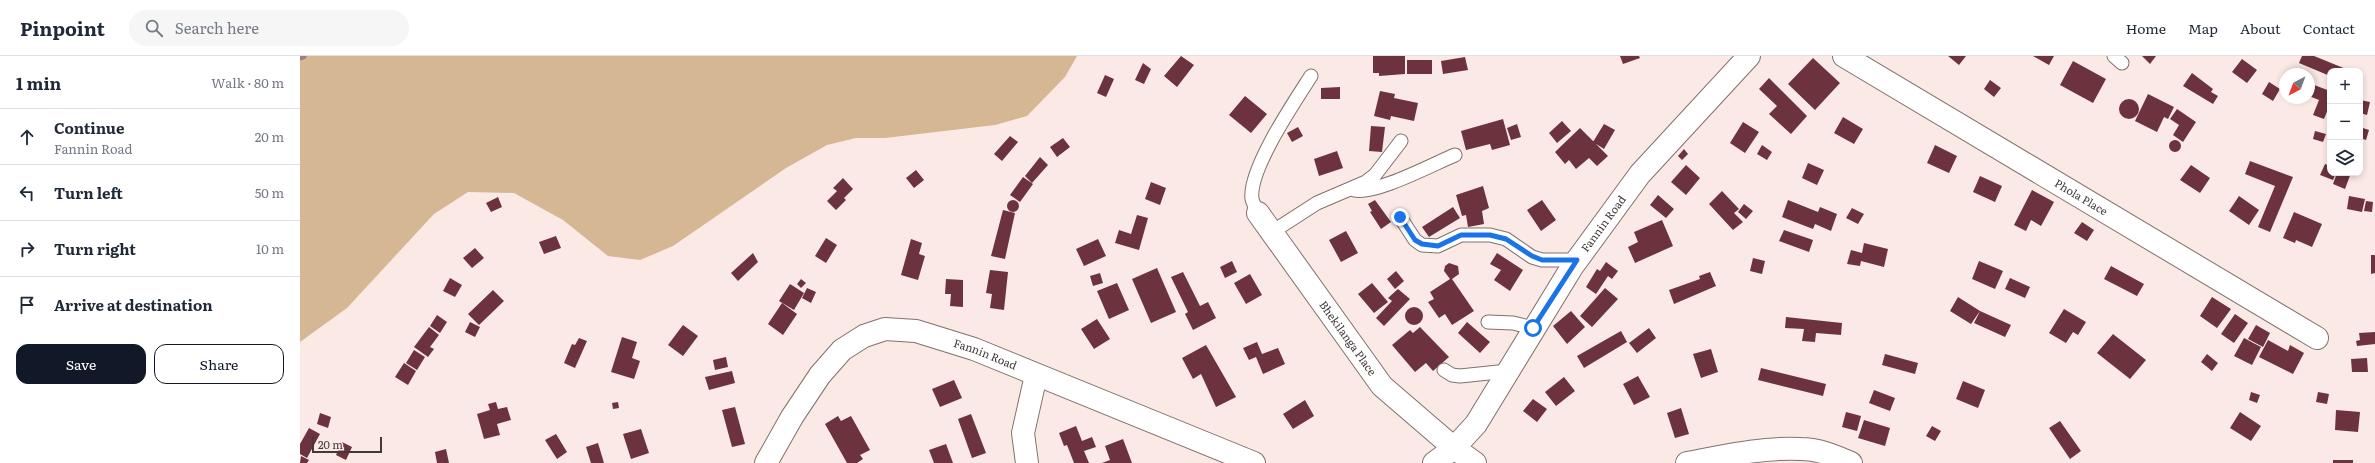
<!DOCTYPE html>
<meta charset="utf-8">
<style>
:root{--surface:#fff;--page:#f6f6f7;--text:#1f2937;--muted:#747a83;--line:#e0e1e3;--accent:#111827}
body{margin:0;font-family:Literata,serif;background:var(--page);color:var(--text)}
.controls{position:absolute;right:12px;top:12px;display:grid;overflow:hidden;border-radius:8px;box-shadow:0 2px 6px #0003}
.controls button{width:36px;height:36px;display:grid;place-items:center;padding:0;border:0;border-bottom:1px solid var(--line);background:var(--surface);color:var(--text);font:20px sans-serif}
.compass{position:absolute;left:1979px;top:12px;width:36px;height:36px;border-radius:50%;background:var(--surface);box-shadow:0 2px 6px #0003;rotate:221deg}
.scale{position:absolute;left:12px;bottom:10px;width:70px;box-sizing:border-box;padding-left:4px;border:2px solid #413a39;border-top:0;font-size:11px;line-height:14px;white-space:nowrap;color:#413a39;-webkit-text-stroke:3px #fbe9e6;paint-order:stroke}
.stop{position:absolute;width:12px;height:12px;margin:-9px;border:3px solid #1a73e8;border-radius:50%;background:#fff}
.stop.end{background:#1a73e8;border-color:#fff;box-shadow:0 1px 4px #0008}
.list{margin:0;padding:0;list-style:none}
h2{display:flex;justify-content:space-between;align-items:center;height:52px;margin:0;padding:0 16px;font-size:17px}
h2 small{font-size:13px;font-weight:400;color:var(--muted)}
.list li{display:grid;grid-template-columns:26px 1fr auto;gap:12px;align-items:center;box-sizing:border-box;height:56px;padding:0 16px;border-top:1px solid var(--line)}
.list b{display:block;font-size:15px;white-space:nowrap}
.list p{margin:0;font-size:13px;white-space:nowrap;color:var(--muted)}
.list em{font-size:13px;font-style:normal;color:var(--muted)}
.actions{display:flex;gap:8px;padding:12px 16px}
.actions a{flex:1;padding:9px 0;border:1px solid var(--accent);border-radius:12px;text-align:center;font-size:14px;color:var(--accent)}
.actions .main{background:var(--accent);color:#fff}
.icon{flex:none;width:22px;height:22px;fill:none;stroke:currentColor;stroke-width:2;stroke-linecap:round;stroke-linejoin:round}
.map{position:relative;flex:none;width:2075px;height:407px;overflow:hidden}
header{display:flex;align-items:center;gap:24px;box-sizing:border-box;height:56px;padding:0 20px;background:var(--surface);border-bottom:1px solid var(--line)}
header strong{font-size:19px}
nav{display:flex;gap:22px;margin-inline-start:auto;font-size:14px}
.search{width:280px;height:36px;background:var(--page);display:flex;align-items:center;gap:10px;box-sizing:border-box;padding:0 14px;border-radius:22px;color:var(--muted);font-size:15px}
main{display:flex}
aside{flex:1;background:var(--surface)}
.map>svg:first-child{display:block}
.green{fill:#d6b793}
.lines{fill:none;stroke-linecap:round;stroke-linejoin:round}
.stream{stroke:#a6798d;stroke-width:7}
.building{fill:#6c323d}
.lane-casing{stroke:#80716e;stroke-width:15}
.street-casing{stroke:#80716e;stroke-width:24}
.lane{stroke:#fff;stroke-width:13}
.street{stroke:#fff;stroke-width:22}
.route{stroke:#1a73e8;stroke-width:5}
.labels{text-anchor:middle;stroke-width:4;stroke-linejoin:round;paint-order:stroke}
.street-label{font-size:11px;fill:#413a39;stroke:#fbe9e6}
</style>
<header>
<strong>Pinpoint</strong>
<div class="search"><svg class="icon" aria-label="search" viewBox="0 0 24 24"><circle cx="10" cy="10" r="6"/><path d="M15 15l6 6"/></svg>Search here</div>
<nav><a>Home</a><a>Map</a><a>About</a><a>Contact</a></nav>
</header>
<main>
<aside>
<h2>1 min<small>Walk · 80 m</small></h2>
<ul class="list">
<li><svg class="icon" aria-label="ahead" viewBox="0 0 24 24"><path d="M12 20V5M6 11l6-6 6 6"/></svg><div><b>Continue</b><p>Fannin Road</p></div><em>20 m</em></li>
<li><svg class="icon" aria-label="left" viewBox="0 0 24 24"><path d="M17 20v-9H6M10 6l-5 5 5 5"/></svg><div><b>Turn left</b></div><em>50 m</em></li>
<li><svg class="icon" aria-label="right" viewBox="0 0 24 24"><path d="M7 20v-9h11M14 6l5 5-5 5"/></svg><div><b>Turn right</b></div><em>10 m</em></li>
<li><svg class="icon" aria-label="arrive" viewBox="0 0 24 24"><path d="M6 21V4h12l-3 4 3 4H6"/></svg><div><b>Arrive at destination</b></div></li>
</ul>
<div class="actions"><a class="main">Save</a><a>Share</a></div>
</aside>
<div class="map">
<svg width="2075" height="407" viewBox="0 0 2075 407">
<rect width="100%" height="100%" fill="#fbe9e6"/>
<path class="green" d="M 0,0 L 777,0 L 765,21 L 727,60 L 695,69 L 585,82 L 556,82 L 527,89 L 486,112 L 373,190 L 340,204 L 308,200 L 263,164 L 214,137 L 168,136 L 134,158 L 47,252 L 0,286 Z"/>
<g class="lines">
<path class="stream" d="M 0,1 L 3,0"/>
</g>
<path class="building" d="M 881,0 L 894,9 L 877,31 L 864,20 Z
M 1073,0 L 1105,0 L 1105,18 L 1079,20 L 1079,17 L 1073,17 Z
M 1320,0 L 1339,0 L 1340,2 L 1323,8 Z
M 1648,0 L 1666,0 L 1659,9 Z
M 1733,0 L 1754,0 L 1749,9 Z
M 1842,0 L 1856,0 L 1850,8 Z
M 2002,0 L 2014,0 L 2046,13 L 2045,15 L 2030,15 L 2030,20 L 1999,7 Z
M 1165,1 L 1168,14 L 1143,18 L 1141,5 Z
M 1513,2 L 1540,27 L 1515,54 L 1488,28 Z
M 1942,3 L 1957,14 L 1947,27 L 1932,16 Z
M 1107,4 L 1132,4 L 1132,18 L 1107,18 Z
M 1773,5 L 1806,23 L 1793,47 L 1760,29 Z
M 843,7 L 851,13 L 844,28 L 835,24 Z
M 1892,17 L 1913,33 L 1911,36 L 1918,40 L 1913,48 L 1883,30 Z
M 805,19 L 814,23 L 806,41 L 797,37 Z
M 1469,22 L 1507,60 L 1491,78 L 1469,58 L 1477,50 L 1459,33 Z
M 1690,24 L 1701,32 L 1694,41 L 1684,33 Z
M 1969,26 L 1980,33 L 1973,45 L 1962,38 Z
M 2009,27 L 2030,35 L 2030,48 L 2024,63 L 2013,59 L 2019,44 L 2009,40 Z
M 1040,31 L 1040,43 L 1021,43 L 1021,32 Z
M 1080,35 L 1095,38 L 1094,42 L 1118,47 L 1114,65 L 1091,60 L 1090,64 L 1074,60 Z
M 1848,38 L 1874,51 L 1868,63 L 1864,61 L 1857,76 L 1835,65 Z
M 945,40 L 967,58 L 951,77 L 929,59 Z
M1819 53a10 10 0 1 1 20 0a10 10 0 1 1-20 0Z
M 2060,44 L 2070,46 L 2067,59 L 2060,57 Z
M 1877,53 L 1896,66 L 1883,86 L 1873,79 L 1879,69 L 1870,63 Z
M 1543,61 L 1563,73 L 1554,88 L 1534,77 Z
M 1203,63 L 1210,89 L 1192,94 L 1190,88 L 1166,94 L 1161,75 Z
M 1262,65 L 1271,75 L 1257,87 L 1249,77 Z
M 1443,66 L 1459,76 L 1445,97 L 1430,87 Z
M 1217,68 L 1221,81 L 1211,84 L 1207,72 Z
M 1304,68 L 1315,74 L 1304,93 L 1293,86 Z
M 1071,70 L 1085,71 L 1082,96 L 1069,95 Z
M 998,71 L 1003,80 L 992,86 L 987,77 Z
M 2060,71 L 2069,74 L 2066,84 L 2060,82 Z
M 1280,72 L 1308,100 L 1297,110 L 1289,102 L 1276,113 L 1269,104 L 1265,108 L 1255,96 Z
M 2015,75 L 2026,78 L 2023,86 L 2013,83 Z
M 710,80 L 718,86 L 702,105 L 694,98 Z
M 763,82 L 770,91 L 757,101 L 750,91 Z
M1869 90a6 6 0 1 1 12 0a6 6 0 1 1-12 0Z
M 1462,89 L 1472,96 L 1467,104 L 1457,98 Z
M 1635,89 L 1657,100 L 1649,117 L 1627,107 Z
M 1384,93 L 1388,98 L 1382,104 L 1378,100 Z
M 1037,95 L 1043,112 L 1019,120 L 1014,103 Z
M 740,101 L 748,109 L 732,127 L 725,120 Z
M 1950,105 L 1993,121 L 1970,176 L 1958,171 L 1975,130 L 1945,118 Z
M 1508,107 L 1524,114 L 1517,129 L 1502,122 Z
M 2025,108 L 2030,110 L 2030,117 L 2036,117 L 2033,124 L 2020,119 Z
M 1386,109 L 1400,122 L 1386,139 L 1371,126 Z
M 1891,109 L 1910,122 L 1900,137 L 1880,124 Z
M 616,114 L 624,124 L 614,132 L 606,122 Z
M 2037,117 L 2051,117 L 2045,133 L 2033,128 Z
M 1680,120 L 1702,130 L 1695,146 L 1673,136 Z
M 723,121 L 733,128 L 720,146 L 710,139 Z
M 543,122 L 553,133 L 544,142 L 546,144 L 536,154 L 527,145 L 537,135 L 533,132 Z
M 851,126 L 866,132 L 860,149 L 845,143 Z
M 1183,130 L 1189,152 L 1182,155 L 1184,168 L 1168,171 L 1166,159 L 1162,160 L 1156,139 Z
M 1732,134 L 1754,146 L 1741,170 L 1731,164 L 1726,175 L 1714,169 Z
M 1422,135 L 1439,153 L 1434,157 L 1443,166 L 1433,174 L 1409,148 Z
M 1358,139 L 1374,153 L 1366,162 L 1350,149 Z
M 1939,140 L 1959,154 L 1949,169 L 1929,155 Z
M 2049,140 L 2065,143 L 2062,156 L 2047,153 Z
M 198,141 L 202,151 L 191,156 L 186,147 Z
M707 150a6 6 0 1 1 12 0a6 6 0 1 1-12 0Z
M 1075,144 L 1091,166 L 1081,173 L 1070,156 L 1072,155 L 1068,148 Z
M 1242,144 L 1256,164 L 1241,175 L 1227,154 Z
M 1488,144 L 1518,156 L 1520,151 L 1537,158 L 1531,175 L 1515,168 L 1513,173 L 1482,161 Z
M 2066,145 L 2073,146 L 2072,156 L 2064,155 Z
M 1444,148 L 1453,155 L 1446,163 L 1438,156 Z
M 1153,151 L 1160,162 L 1129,181 L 1122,171 Z
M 1552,152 L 1564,158 L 1558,168 L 1546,162 Z
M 703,154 L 715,157 L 705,203 L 691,200 Z
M 1994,156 L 2022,168 L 2012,191 L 1996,184 L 1995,187 L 1983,182 Z
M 837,159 L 848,162 L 839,194 L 815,187 L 819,174 L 831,178 Z
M 1362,164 L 1373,190 L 1335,207 L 1328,191 L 1338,186 L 1334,176 Z
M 1782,166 L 1794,174 L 1787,185 L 1774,177 Z
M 1484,174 L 1513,184 L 1509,196 L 1479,185 Z
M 1046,175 L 1058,197 L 1041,206 L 1029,184 Z
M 256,180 L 261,192 L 244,198 L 239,186 Z
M 526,182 L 537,189 L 526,207 L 515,200 Z
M 611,183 L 622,187 L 619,198 L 625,200 L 618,224 L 601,219 Z
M 798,183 L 806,200 L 784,210 L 776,193 Z
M 1564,187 L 1588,193 L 1584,211 L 1561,205 L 1560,210 L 1547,208 L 1551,194 L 1562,197 Z
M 175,192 L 184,202 L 172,212 L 163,202 Z
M 453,197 L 458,206 L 438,225 L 431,217 Z
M 1197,197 L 1223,214 L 1210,235 L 1194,224 L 1201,214 L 1190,208 Z
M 2071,199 L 2075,199 L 2075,217 L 2071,218 Z
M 1453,202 L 1465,205 L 1462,218 L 1450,215 Z
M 932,205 L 937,216 L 925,222 L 920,211 Z
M 1679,205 L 1703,215 L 1695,233 L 1672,223 Z
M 1306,206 L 1318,215 L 1312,223 L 1308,220 L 1296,238 L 1286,231 L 1297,213 L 1300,215 Z
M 1149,207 L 1158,210 L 1159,218 L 1152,223 L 1174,255 L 1152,269 L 1145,258 L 1139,262 L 1128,246 L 1134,243 L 1130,236 L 1150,223 L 1144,215 L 1145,210 Z
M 1811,210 L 1844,228 L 1837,240 L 1804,223 Z
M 857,212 L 876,256 L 851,267 L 832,223 Z
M 690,214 L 708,216 L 704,254 L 690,252 L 692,238 L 686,237 Z
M 1096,215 L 1104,225 L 1095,233 L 1087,223 Z
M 883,216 L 900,250 L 908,246 L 916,262 L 893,274 L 885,258 L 888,256 L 871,221 Z
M 1410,216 L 1416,230 L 1374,248 L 1369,234 L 1400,223 L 1399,220 Z
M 800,217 L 803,227 L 793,230 L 790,220 Z
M 950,218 L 962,239 L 946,248 L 934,227 Z
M 150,222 L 162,229 L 155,241 L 143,235 Z
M 1710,222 L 1730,231 L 1725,242 L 1705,233 Z
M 501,223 L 506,227 L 501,232 L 497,228 Z
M 646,223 L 663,224 L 663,251 L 650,250 L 651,238 L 645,238 Z
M 817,227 L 829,254 L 809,263 L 797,235 Z
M 1072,227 L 1088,246 L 1074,257 L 1058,238 Z
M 490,228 L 504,237 L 494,254 L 479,245 Z
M 507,232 L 516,236 L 511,247 L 502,242 Z
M 1305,232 L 1318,243 L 1292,271 L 1280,260 Z
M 1098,233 L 1110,243 L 1084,270 L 1076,262 L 1092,245 L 1088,242 Z
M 193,234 L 204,245 L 179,269 L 168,258 Z
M 1658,241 L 1680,255 L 1711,269 L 1705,281 L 1674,267 L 1680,255 L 1671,268 L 1650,255 Z
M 1912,241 L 1931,253 L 1917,272 L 1900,260 Z
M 482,247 L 497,258 L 483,279 L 468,268 Z
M1105 260a9 9 0 1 1 18 0a9 9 0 1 1-18 0Z
M 1764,253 L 1786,266 L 1778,279 L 1773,276 L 1766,287 L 1749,277 Z
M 1271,255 L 1285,271 L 1267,288 L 1253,270 Z
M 1935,258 L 1948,267 L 1934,287 L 1921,278 Z
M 137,259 L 147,266 L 140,277 L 130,270 Z
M 1486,261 L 1542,267 L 1541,279 L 1516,277 L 1515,286 L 1502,285 L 1504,273 L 1485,272 Z
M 797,263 L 810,283 L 794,293 L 781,273 Z
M 170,266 L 180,271 L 175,281 L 165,276 Z
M 1167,266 L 1190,286 L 1180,297 L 1158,277 Z
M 383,269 L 398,280 L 383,300 L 368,289 Z
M 1956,269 L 1970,277 L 1963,291 L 1948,283 Z
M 129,271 L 139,279 L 130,291 L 134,293 L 128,301 L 114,291 Z
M 1120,271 L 1149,301 L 1133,315 L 1126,307 L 1115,316 L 1092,289 L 1110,274 L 1113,277 Z
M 1349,272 L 1356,282 L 1337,297 L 1329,287 Z
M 1321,275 L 1327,286 L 1284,312 L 1277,300 Z
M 2075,276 L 2075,288 L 2057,290 L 2056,285 L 2060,284 L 2059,277 Z
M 1813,278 L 1846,304 L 1830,323 L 1797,297 Z
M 322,281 L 337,286 L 332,302 L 340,305 L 334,323 L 311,316 Z
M 279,282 L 287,285 L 275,312 L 264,307 L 272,288 L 275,289 Z
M 1944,282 L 1961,291 L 1952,309 L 1934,300 Z
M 1968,284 L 1988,295 L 1990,289 L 2004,297 L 1993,318 L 1959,301 Z
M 957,286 L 962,298 L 978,292 L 985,308 L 963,318 L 956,301 L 949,304 L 943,292 Z
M 906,289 L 936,341 L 916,351 L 901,318 L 893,323 L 882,302 Z
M 1411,293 L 1418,316 L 1401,322 L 1393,298 Z
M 114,294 L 125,301 L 117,314 L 106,307 Z
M 1585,298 L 1618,307 L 1615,318 L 1582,309 Z
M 1907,298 L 1918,307 L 1912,315 L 1901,306 Z
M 426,301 L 428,311 L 415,314 L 413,304 Z
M 2067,302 L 2068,316 L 2052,316 L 2051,303 Z
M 104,307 L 116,315 L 108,329 L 95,321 Z
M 1461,312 L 1526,328 L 1523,340 L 1458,324 Z
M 432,315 L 435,327 L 409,334 L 405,321 Z
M 1338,320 L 1350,341 L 1334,349 L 1323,328 Z
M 1264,321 L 1275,335 L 1256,350 L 1245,336 Z
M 654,324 L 662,342 L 640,351 L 632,333 Z
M 1663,325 L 1685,334 L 1678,352 L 1656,343 Z
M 1574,334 L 1595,342 L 1590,355 L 1569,347 Z
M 1951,336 L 1960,339 L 1957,347 L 1949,344 Z
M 2018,336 L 2029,338 L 2027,348 L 2016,346 Z
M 1233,343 L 1247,353 L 1237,366 L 1223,355 Z
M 1005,344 L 1014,360 L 993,373 L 983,358 Z
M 196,346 L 198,353 L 207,351 L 211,364 L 197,368 L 200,379 L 184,383 L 177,358 L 190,354 L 188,348 Z
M 318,346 L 319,352 L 313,353 L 312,347 Z
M 435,351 L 445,388 L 432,391 L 422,354 Z
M 1381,352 L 1389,378 L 1375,382 L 1367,357 Z
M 2036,354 L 2060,356 L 2058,376 L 2035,374 Z
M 1546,356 L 1561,360 L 1557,375 L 1542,371 Z
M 1940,356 L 1961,370 L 1951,385 L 1930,372 Z
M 20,357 L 31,361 L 28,372 L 17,368 Z
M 671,358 L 686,397 L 672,402 L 658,363 Z
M 538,360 L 541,365 L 551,360 L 570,394 L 560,399 L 563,403 L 557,407 L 547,407 L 525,368 Z
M 1564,364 L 1590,372 L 1585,390 L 1558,382 Z
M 1760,365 L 1781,395 L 1770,403 L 1749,372 Z
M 776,370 L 782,385 L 792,381 L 796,391 L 784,395 L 789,407 L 774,407 L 767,389 L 764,390 L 759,377 Z
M 1632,370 L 1641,375 L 1635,385 L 1626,380 Z
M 9,372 L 20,378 L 7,402 L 0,398 L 0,388 Z
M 341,373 L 349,397 L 331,403 L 323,378 Z
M 256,378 L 267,396 L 257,403 L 245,384 Z
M 823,383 L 832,407 L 802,407 L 810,404 L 805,390 Z
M 42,386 L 52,391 L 46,404 L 36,399 Z
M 298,387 L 304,407 L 291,407 L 286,391 Z
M 646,388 L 653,407 L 634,407 L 629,394 Z
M 146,393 L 149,407 L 137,407 L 135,396 Z
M 1,400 L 9,404 L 7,407 L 0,407 Z
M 2033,404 L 2053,404 L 2053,407 L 2033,407 Z"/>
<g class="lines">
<defs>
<path id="lane" d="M 1814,0 L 1822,7
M 1054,134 C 1075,139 1133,108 1155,99
M 958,157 C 956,153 953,147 952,143 C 948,114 995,45 1011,20
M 1100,161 L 1115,184 L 1122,189 L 1138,190 L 1161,179 L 1190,179 L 1206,183 L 1232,201 L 1242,204 L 1277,204
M 972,176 L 1017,147 L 1066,126 L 1075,119 L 1101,85
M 1188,266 L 1213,267 L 1233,272
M 1144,314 L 1152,319 L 1160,320 L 1208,315"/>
<g id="street">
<path id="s1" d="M 1544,0 L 2017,282"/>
<path id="s2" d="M 958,157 L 1082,330 L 1154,392 L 1175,407"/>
<path id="s3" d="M 466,407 L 492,361 L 520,319 L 542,294 L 564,280 L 585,273 L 616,275 L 674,293 L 954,407"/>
<path d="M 727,407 L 723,377 L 736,319"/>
<path id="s4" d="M 1134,407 L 1154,392 L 1176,368 L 1272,211 L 1340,118 L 1449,0"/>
<path d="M 1387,407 C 1424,400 1463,391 1501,393 C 1519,393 1535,400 1551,407"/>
</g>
</defs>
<use href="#lane" class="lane-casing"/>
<use href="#street" class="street-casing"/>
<use href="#lane" class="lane"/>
<use href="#street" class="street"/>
</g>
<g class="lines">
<path class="route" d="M 1100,161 L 1115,184 L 1122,188 L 1138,190 L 1161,179 L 1190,179 L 1206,183 L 1232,200 L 1242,204 L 1277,204 L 1233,272"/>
</g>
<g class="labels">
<g class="street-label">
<text dy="4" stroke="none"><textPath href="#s1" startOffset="276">Phola Place</textPath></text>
<text dy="4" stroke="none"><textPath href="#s4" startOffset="295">Fannin Road</textPath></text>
<text dy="4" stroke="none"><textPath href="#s2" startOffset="154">Bhekilanga Place</textPath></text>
<text dy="4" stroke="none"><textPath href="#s3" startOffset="289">Fannin Road</textPath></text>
</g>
</g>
</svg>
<div class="controls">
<button>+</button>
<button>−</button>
<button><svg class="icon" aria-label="layers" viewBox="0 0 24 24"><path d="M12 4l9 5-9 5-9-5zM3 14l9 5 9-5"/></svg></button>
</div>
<svg class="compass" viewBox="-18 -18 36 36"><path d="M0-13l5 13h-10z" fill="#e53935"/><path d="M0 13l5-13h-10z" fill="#747a83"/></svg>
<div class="scale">20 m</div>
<div class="stop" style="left:1233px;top:272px"></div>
<div class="stop end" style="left:1100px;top:161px"></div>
</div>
</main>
